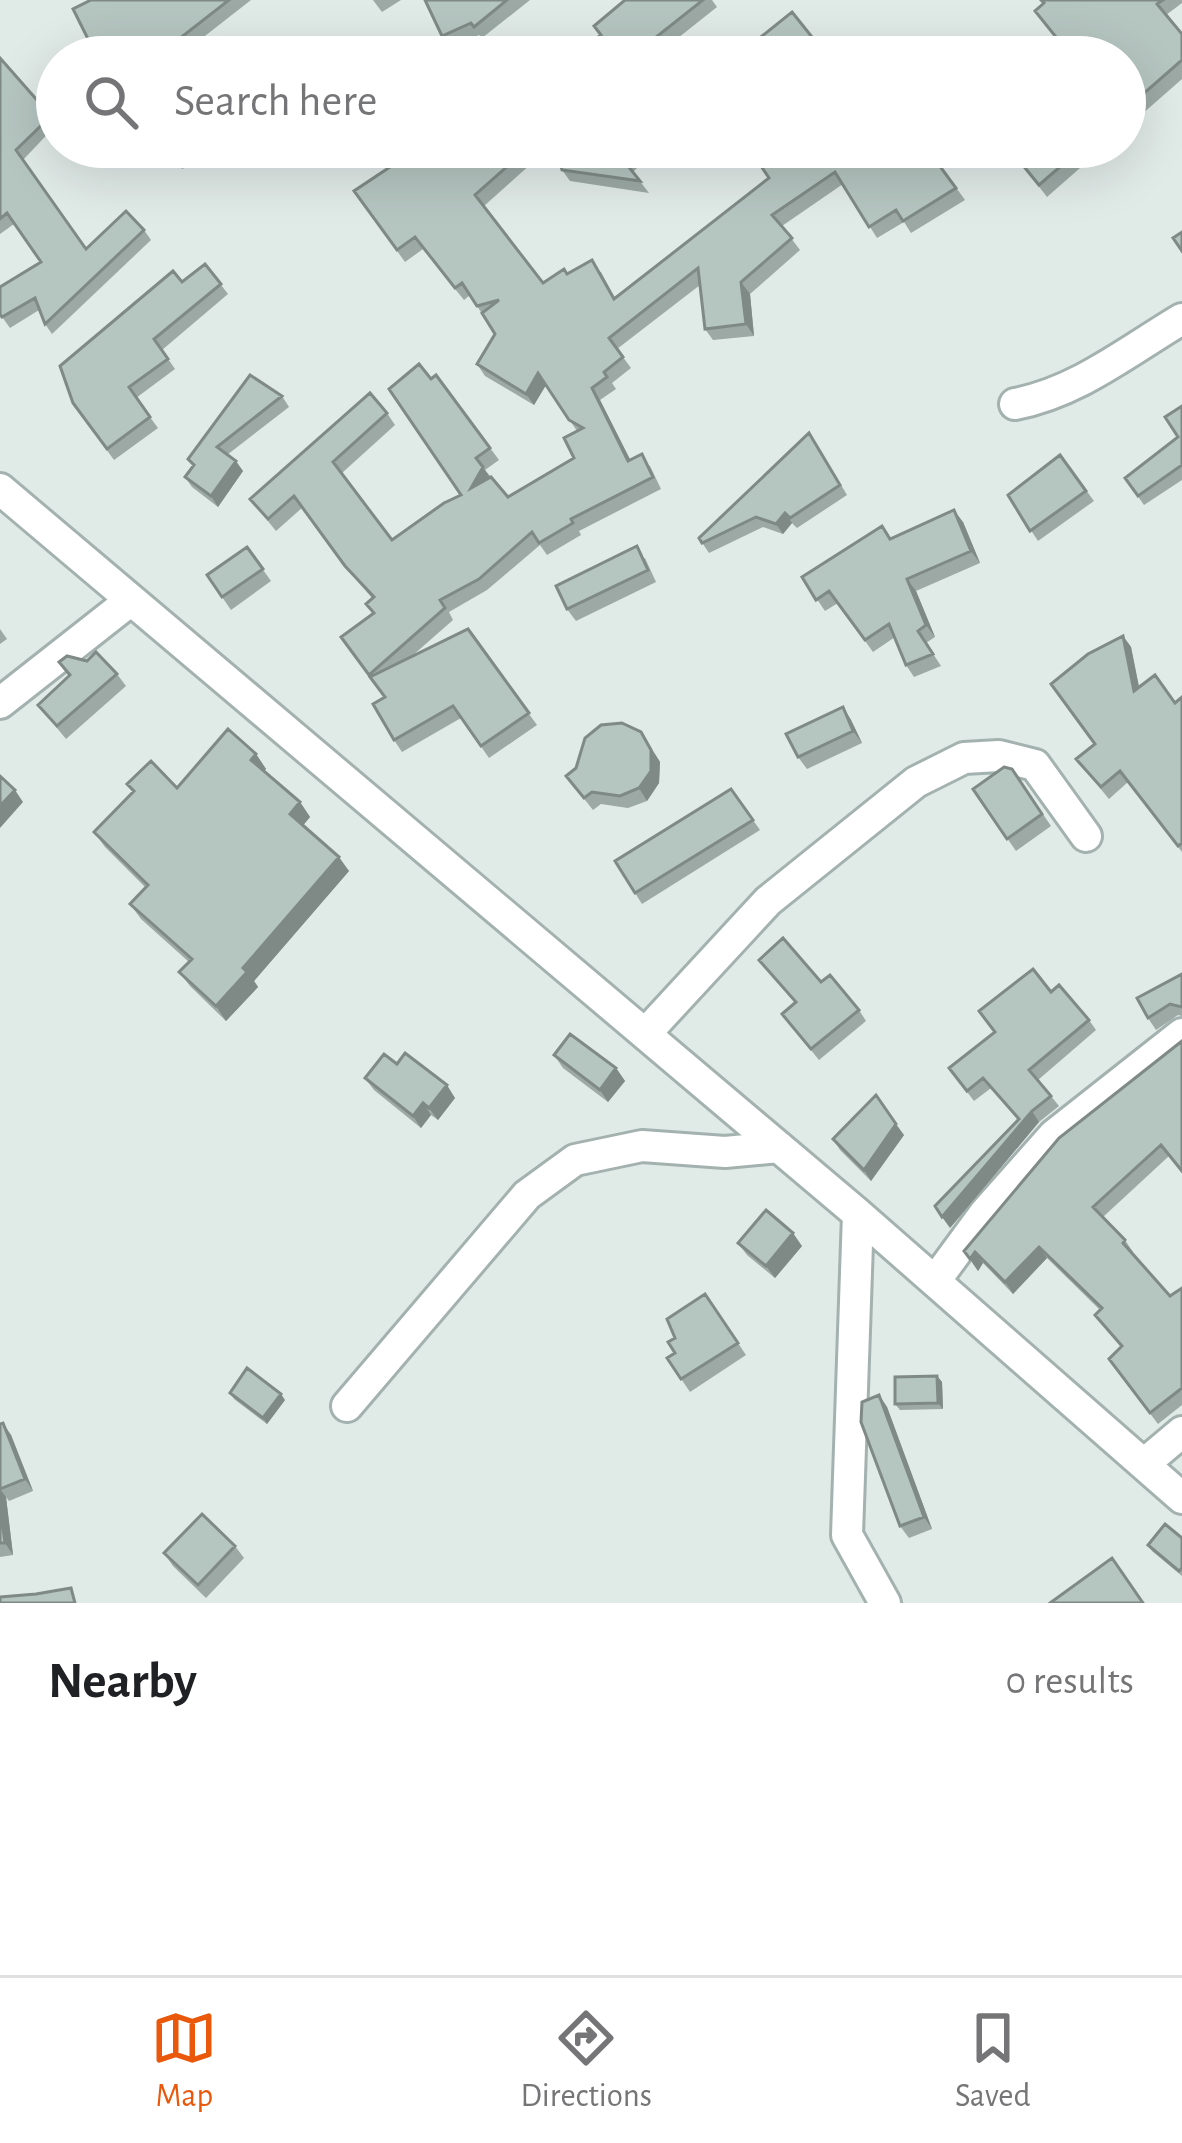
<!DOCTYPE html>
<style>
:root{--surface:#fff;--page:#f2f2f2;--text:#202124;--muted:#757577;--line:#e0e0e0;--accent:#ea580c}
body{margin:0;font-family:"Alegreya Sans",sans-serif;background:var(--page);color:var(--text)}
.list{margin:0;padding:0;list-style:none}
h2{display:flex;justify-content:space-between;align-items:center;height:156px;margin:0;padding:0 48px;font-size:51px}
h2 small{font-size:39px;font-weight:400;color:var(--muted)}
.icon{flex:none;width:66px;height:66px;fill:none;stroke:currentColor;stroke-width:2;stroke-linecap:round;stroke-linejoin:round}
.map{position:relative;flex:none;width:1182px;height:1603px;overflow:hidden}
.search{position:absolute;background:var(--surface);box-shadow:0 12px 48px #0002;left:36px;right:36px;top:36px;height:132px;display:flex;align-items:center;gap:30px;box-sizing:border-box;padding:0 42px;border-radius:66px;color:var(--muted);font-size:45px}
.sheet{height:372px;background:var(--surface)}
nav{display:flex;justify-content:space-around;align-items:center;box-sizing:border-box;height:168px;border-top:3px solid var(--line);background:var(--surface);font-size:33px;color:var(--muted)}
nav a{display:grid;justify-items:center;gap:6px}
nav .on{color:var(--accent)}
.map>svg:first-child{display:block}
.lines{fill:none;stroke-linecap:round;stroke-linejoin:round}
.minor-casing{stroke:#a3b2af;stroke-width:36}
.minor{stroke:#fff;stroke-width:30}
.wall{fill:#9ca9a5}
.shaded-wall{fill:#7f8a86}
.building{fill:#b5c5c0;stroke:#7f8a86;stroke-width:3}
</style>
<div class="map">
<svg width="1182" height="1603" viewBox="0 0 1182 1603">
<rect width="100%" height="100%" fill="#e0eae7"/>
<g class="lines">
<defs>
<path id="minor" d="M 1015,404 C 1078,392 1128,351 1182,319
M 0,489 L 858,1214 L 847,1535 L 885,1603
M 0,703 L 131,600
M 645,1034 L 768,901 L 916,782 L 964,758 L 999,756 L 1035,765 L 1086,836
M 858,1214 L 1182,1498
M 935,1281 L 985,1213 L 1054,1135 L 1182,1034
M 347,1406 L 527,1195 L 575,1160 L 642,1146 L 725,1152 L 779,1147
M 1144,1464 L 1182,1432"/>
</defs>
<use href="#minor" class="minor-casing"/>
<use href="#minor" class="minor"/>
</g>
<path class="wall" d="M 91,0 L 251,0 L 178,57 L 97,57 Z
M 373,0 L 401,0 L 382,12 Z
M 425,0 L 530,0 L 482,38 L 479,35 L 451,48 L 442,36 Z
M 625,0 L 712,0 L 717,7 L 654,57 L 591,57 L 602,48 L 601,36 Z
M 1040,0 L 1182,0 L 1182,3 L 1166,15 L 1182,34 L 1182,79 L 1125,129 L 1125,57 L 1070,57 L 1035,11 L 1043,4 Z
M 0,58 L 57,124 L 23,160 L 86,249 L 144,230 L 151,240 L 52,334 L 45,324 L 39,310 L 10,328 L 0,314 L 41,262 L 14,224 L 0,234 Z
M 169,147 L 231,147 L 182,169 Z
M 420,147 L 550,147 L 484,206 L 543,283 L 567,274 L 601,272 L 615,298 L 769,178 L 771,150 L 769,147 L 955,147 L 937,161 L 965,200 L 911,233 L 904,222 L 877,238 L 843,184 L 782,226 L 800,250 L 750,294 L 754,336 L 713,340 L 705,329 L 700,285 L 617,349 L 631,368 L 612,383 L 616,389 L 600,400 L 630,460 L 650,466 L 661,489 L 579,531 L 581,535 L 547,555 L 540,545 L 487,590 L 449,612 L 453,620 L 412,656 L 468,629 L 537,725 L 489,758 L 461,718 L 402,752 L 394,740 L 384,697 L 341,637 L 373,614 L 366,604 L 372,598 L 354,577 L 303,507 L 276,531 L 250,499 L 387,413 L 395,425 L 342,473 L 392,540 L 461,495 L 431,379 L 436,375 L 499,460 L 485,470 L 508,497 L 574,458 L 577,431 L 546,385 L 534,405 L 485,376 L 477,364 L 495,334 L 470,295 L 464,300 L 423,249 L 405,262 L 354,191 Z
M 556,147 L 648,147 L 639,157 L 643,162 L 633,172 L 649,193 L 570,181 L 562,170 Z
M 1029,147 L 1104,147 L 1047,197 L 1017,158 Z
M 205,264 L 228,294 L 162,350 L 175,369 L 136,398 L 158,428 L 114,460 L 73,403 L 182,282 Z
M 282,396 L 289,407 L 227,455 L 243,471 L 218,507 L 192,487 L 185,477 L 193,466 L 188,459 Z
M 1182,406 L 1182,480 L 1144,505 L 1125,478 L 1178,437 Z
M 816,443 L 847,495 L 797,528 L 792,523 L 783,534 L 763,527 L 709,553 L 699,538 Z
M 1060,455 L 1094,501 L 1038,541 L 1008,495 Z
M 963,522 L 980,563 L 916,591 L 935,637 L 926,643 L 941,666 L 914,677 L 906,665 L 895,637 L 873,652 L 838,603 L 825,611 L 802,577 L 891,539 Z
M 247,547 L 271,581 L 231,610 L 207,575 Z
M 645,558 L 656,582 L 576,621 L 567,609 Z
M 0,629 L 7,639 L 0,644 Z
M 1123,636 L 1131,647 L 1139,687 L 1175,703 L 1182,697 L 1182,852 L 1128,782 L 1109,799 L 1076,759 L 1095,744 Z
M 59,662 L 117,674 L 126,686 L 66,739 L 38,705 L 69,676 Z
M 843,707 L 851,720 L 862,743 L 807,769 L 798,757 Z
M 641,732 L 660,762 L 659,783 L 647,801 L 628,808 L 601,804 L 593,810 L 566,776 Z
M 256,754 L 266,769 L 264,771 L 300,802 L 310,817 L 303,825 L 349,871 L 254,981 L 258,987 L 226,1021 L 190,986 L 179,972 L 189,962 L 141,919 L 130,904 L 145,887 L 105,847 L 94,832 L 133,793 L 127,784 L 177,788 Z
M 1012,769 L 1051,826 L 1016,851 L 973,789 Z
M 731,789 L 760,830 L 642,904 L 615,861 Z
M 759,960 L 859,1010 L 866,1021 L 819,1060 L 782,1014 L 795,1003 Z
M 1182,974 L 1182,1016 L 1178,1015 L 1156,1030 L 1148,1018 Z
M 1051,992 L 1089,1020 L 1096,1030 L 1038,1080 L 1059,1106 L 1039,1122 L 950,1228 L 1018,1120 L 991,1088 L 974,1101 L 949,1068 Z
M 1182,1041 L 1182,1172 L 1169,1156 L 1103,1217 L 1125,1240 L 1133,1252 L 1132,1253 L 1170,1296 L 1182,1288 L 1182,1405 L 1158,1424 L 1109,1359 L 1121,1347 L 1095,1315 L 1100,1310 L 1047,1258 L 1013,1294 L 983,1263 L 978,1271 L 964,1251 Z
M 554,1055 L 616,1068 L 625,1081 L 608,1102 L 563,1068 Z
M 397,1064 L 455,1098 L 438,1120 L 431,1115 L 421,1128 L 374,1090 L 365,1078 Z
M 904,1135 L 871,1181 L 840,1150 L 833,1139 Z
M 738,1243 L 802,1246 L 775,1278 L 747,1255 Z
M 705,1294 L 746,1355 L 690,1392 L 667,1358 L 675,1353 L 675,1338 Z
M 937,1376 L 942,1382 L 943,1409 L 900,1410 L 895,1404 Z
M 230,1393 L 285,1400 L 267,1424 L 234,1399 Z
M 879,1395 L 887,1407 L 932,1529 L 909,1538 L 900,1526 Z
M 0,1424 L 11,1435 L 33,1491 L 9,1501 L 6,1497 L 13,1555 L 0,1557 Z
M 1182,1538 L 1182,1576 L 1152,1551 L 1148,1545 Z
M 235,1546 L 244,1558 L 206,1598 L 173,1566 L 164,1553 Z"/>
<path class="shaded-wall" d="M 631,147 L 648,147 L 639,157 Z
M 741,282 L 750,294 L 754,336 L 746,324 Z
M 538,373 L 546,385 L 534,405 L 526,394 Z
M 592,388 L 600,400 L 637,473 L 628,461 Z
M 236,461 L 243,471 L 218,507 L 211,496 Z
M 483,467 L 491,479 L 471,488 Z
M 954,510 L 963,522 L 980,563 L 971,551 Z
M 785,513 L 792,523 L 783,534 L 776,524 Z
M 907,579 L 916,591 L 935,637 L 926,625 Z
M 1123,636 L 1131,647 L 1142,702 L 1134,691 Z
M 843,707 L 851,720 L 862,743 L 853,731 Z
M 641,732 L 660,762 L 659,783 L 647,801 L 639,788 Z
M 256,754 L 266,769 L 261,774 L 251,760 Z
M 15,790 L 23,802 L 0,828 L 0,806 Z
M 300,802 L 310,817 L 301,828 L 290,814 Z
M 339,857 L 349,871 L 254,981 L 258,987 L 226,1021 L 216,1006 L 243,968 Z
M 616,1068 L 625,1081 L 608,1102 L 600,1090 Z
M 447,1085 L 455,1098 L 438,1120 L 429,1108 Z
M 423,1103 L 431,1115 L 421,1128 L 413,1116 Z
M 1032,1111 L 1039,1122 L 950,1228 L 942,1217 Z
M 896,1124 L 904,1135 L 871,1181 L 864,1170 Z
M 793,1233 L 802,1246 L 775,1278 L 766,1266 Z
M 1039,1247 L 1047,1258 L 1013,1294 L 1005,1282 Z
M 975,1252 L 983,1263 L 978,1271 L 970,1259 Z
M 937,1376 L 942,1382 L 943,1409 L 938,1403 Z
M 281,1394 L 285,1400 L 267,1424 L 263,1418 Z
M 879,1395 L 887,1407 L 932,1529 L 924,1517 Z
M 3,1423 L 11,1435 L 33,1491 L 25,1479 Z
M 0,1484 L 0,1489 L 6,1497 L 13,1555 L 5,1543 L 0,1505 Z"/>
<path class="building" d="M 91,0 L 229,0 L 156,57 L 97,57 L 73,9 Z
M 425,0 L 507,0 L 474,27 L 471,23 L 442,36 Z
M 625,0 L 703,0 L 631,57 L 591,57 L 602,48 L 595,39 L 601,35 L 594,26 Z
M 1041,0 L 1163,0 L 1157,4 L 1182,34 L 1182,60 L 1125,110 L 1125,57 L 1072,57 L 1035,11 L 1044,3 Z
M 792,12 L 828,57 L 736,57 Z
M 874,45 L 883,57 L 859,57 Z
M 516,50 L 521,57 L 506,57 Z
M 0,58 L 51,116 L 16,150 L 86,249 L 126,211 L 144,230 L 45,324 L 35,298 L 2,317 L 0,314 L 0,287 L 41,262 L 7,213 L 0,219 Z
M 169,147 L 198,147 L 174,158 Z
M 420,147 L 529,147 L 475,195 L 543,283 L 564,269 L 567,274 L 592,260 L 614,299 L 769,178 L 757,160 L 772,150 L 770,147 L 932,147 L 928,150 L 956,188 L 903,221 L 896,210 L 869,227 L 835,172 L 772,215 L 792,238 L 741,282 L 746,324 L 705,329 L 698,268 L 609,338 L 623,357 L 604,372 L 607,377 L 592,388 L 628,461 L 642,454 L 653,477 L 571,519 L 573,523 L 539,543 L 532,532 L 479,579 L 440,600 L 445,608 L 369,675 L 341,637 L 374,613 L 366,604 L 374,597 L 345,566 L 294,496 L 268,519 L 250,499 L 370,393 L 387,413 L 333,462 L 392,540 L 444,503 L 461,495 L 389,389 L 419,364 L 431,379 L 436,375 L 490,448 L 476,458 L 483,467 L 471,488 L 491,477 L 508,497 L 574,458 L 564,438 L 583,428 L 569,420 L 538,373 L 526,394 L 477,364 L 495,334 L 482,313 L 499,300 L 477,306 L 462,283 L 455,288 L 415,237 L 397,250 L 354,191 Z
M 556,147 L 631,147 L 635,151 L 624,161 L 640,181 L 562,170 Z
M 1029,147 L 1083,147 L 1039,185 L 1017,158 Z
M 1182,232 L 1182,251 L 1173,238 Z
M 205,264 L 221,284 L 154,339 L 168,359 L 129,387 L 150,417 L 107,449 L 73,403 L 60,366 L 173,271 L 182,282 Z
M 250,375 L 282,396 L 217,447 L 236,461 L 211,496 L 185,477 L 194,465 L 188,459 Z
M 1182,406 L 1182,465 L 1138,496 L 1125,478 L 1178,437 L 1165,417 Z
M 809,433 L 840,485 L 790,518 L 785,513 L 776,524 L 756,517 L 702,543 L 699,538 Z
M 1060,455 L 1086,491 L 1030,531 L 1008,495 Z
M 954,510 L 971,551 L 907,579 L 926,625 L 918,631 L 933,654 L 906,665 L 889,624 L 865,640 L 829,591 L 816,600 L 802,577 L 882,526 L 890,539 Z
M 637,546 L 648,570 L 567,609 L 556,586 Z
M 247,547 L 263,569 L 222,597 L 207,575 Z
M 468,629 L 529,713 L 481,746 L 453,706 L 394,740 L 373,704 L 385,697 L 370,677 Z
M 1123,636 L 1134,691 L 1155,675 L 1175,703 L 1182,697 L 1182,843 L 1178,846 L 1120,771 L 1101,787 L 1076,759 L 1095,744 L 1051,684 L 1088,654 Z
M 96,652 L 117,674 L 57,726 L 38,705 L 70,675 L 59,662 L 67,656 L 87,661 Z
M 843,707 L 853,731 L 798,757 L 786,734 Z
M 622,723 L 641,732 L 651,750 L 651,771 L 639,788 L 620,796 L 592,792 L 584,798 L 566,776 L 576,768 L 585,738 L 601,725 Z
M 228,729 L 256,754 L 251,760 L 300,802 L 290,814 L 339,857 L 243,968 L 247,972 L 216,1006 L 179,972 L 192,959 L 130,904 L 148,885 L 94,832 L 134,791 L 127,784 L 151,761 L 177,788 Z
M 1004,767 L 1012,769 L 1042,814 L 1007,839 L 973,789 Z
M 0,776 L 15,790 L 0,806 Z
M 731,789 L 753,820 L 635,893 L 615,861 Z
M 783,938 L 821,982 L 830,975 L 859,1010 L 811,1049 L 782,1014 L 796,1002 L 759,960 Z
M 1033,969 L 1051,992 L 1059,985 L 1089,1020 L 1029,1070 L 1051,1096 L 1032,1111 L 942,1217 L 935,1206 L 1019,1119 L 983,1078 L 967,1091 L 949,1068 L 995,1032 L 979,1011 Z
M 1182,974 L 1182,1007 L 1170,1004 L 1148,1018 L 1137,998 Z
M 570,1034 L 616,1068 L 600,1090 L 554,1055 Z
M 1182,1041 L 1182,1171 L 1161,1145 L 1093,1207 L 1125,1240 L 1123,1243 L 1170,1296 L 1182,1288 L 1182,1388 L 1150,1413 L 1109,1359 L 1122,1346 L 1095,1315 L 1102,1308 L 1039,1247 L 1005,1282 L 975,1252 L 970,1259 L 964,1251 L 1059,1138 Z
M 405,1053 L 447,1085 L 429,1108 L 423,1103 L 413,1116 L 365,1078 L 384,1054 L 397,1064 Z
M 876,1095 L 896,1124 L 864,1170 L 833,1139 Z
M 766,1210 L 793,1233 L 766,1266 L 738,1243 Z
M 705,1294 L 738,1343 L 681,1379 L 667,1358 L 675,1353 L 668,1342 L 675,1338 L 667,1319 Z
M 247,1368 L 281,1394 L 263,1418 L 230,1393 Z
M 937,1376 L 938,1403 L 895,1404 L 895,1377 Z
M 879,1395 L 924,1517 L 900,1526 L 861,1422 L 862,1402 Z
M 3,1423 L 25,1479 L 0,1489 L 0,1424 Z
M 0,1505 L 5,1543 L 0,1543 Z
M 202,1514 L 235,1546 L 198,1585 L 164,1553 Z
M 1165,1524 L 1182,1538 L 1182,1568 L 1179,1571 L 1148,1545 Z
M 1112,1558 L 1143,1603 L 1050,1603 Z
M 71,1588 L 75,1603 L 0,1603 L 0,1597 L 36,1594 Z"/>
</svg>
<div class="search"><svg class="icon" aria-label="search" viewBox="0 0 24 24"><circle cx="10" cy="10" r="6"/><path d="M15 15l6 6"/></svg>Search here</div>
</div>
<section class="sheet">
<h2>Nearby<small>0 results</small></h2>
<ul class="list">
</ul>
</section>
<nav>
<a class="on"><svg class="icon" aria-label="map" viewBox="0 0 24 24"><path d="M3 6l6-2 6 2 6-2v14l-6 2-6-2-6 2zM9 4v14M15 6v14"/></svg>Map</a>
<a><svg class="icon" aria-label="directions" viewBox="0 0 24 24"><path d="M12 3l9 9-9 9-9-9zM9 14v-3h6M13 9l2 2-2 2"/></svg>Directions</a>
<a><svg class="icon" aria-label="saved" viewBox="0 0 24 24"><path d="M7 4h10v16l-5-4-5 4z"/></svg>Saved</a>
</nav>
